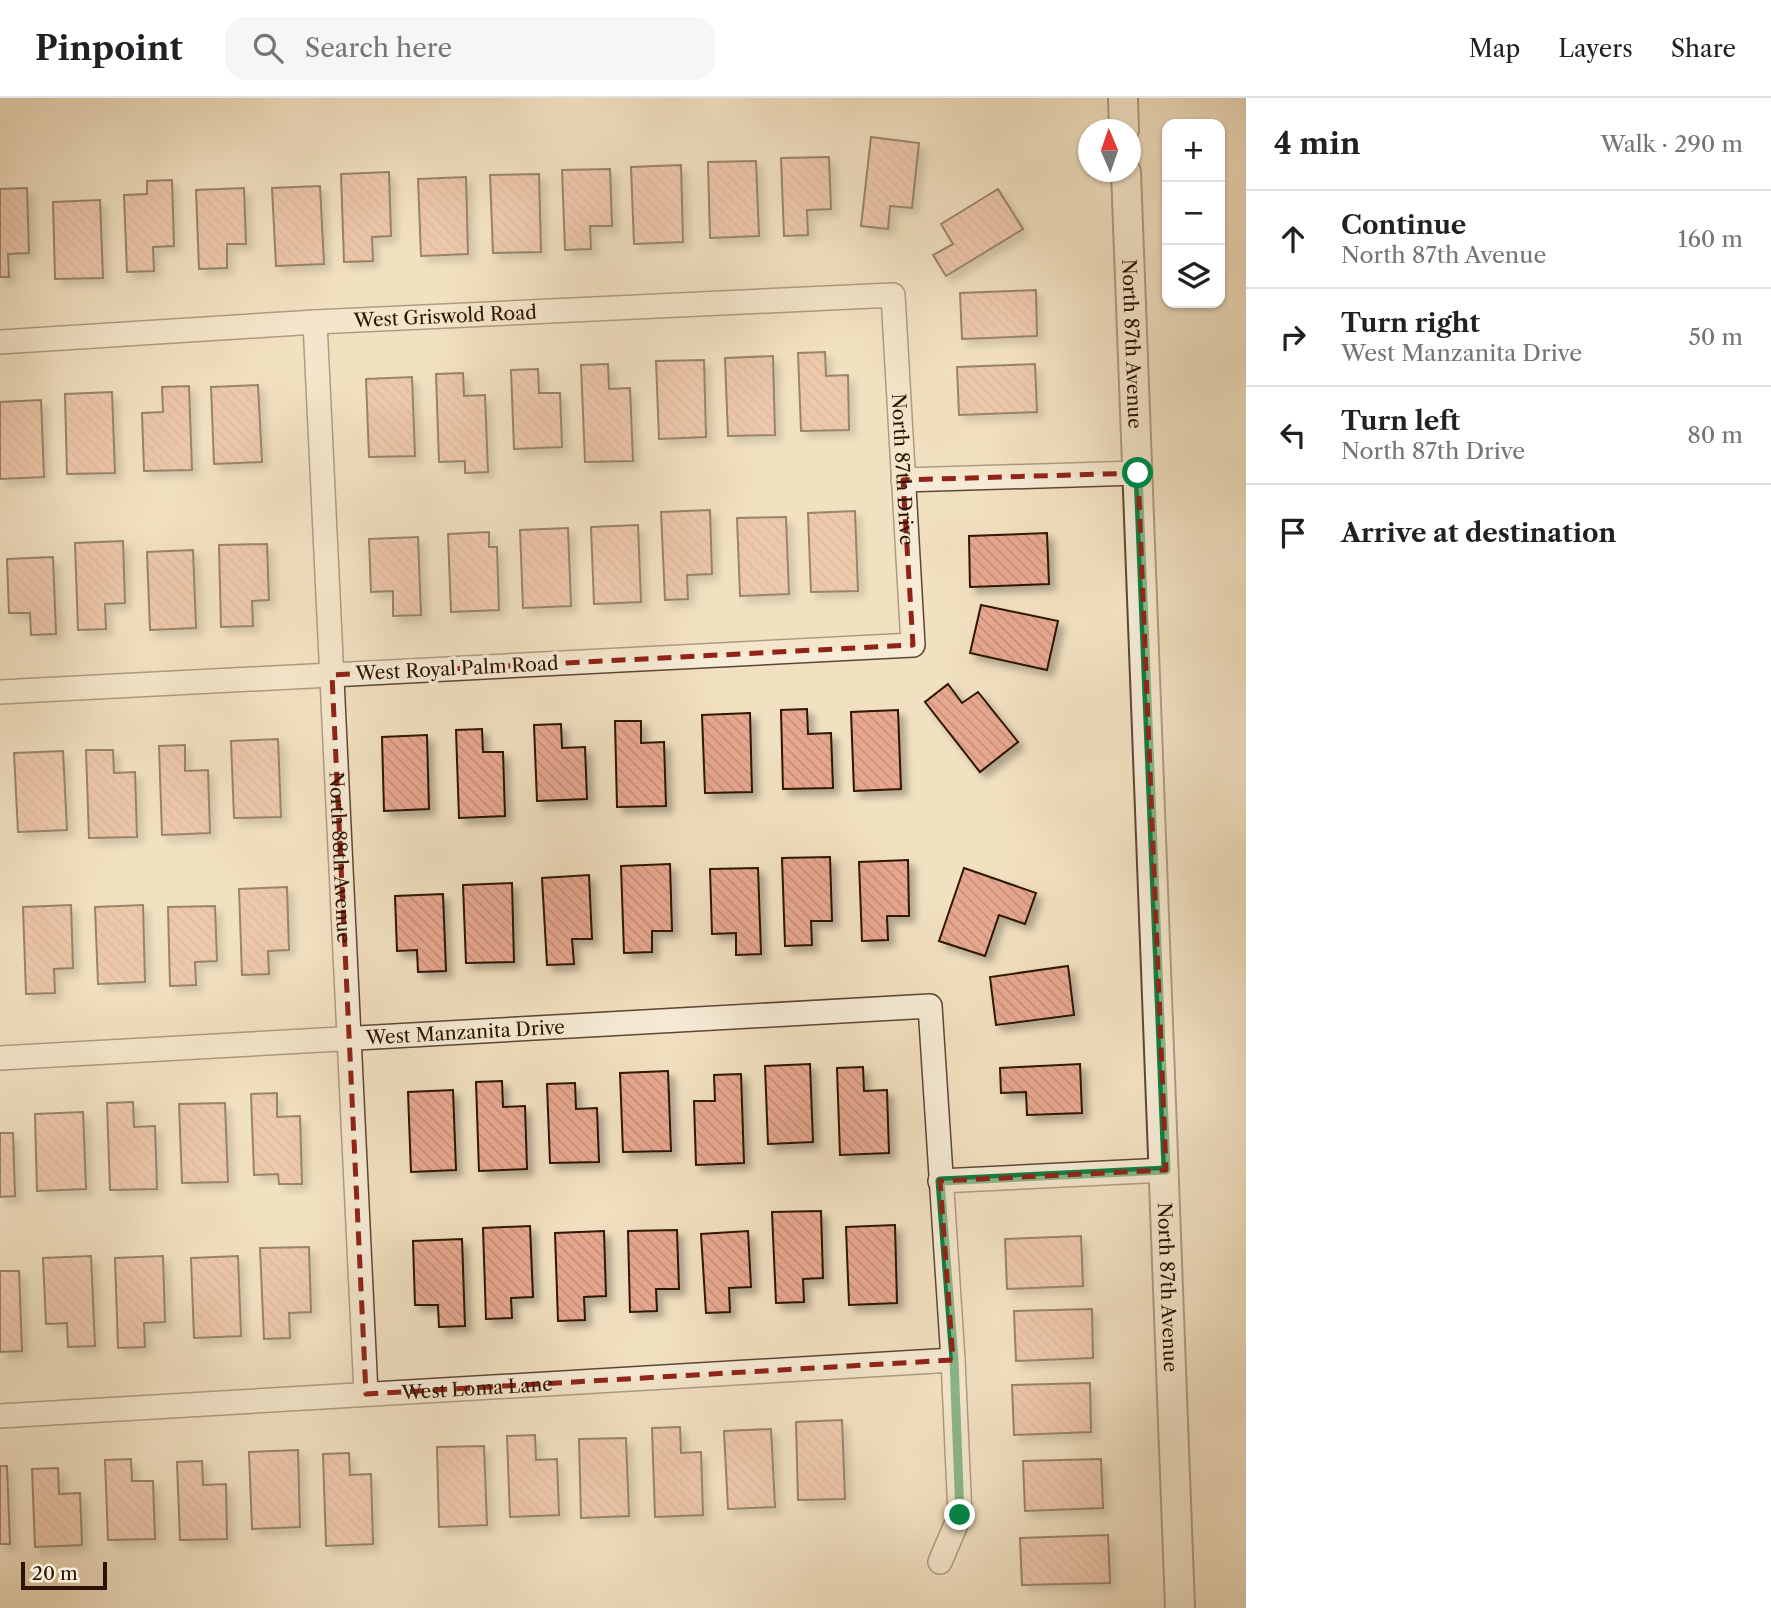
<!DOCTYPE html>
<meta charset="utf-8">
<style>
:root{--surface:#fff;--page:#f6f6f6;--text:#202124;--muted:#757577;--line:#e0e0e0}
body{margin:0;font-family:"Libre Caslon Text",serif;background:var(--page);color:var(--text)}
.controls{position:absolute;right:21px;top:21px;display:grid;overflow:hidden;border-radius:14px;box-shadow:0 2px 5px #0004}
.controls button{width:63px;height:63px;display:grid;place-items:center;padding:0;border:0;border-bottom:2px solid var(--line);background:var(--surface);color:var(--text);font:35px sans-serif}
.compass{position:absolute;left:1078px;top:21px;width:63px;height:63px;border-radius:50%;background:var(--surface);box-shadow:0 2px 5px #0004;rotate:358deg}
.scale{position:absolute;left:21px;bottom:18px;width:86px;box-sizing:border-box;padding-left:7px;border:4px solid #2e1304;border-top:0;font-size:19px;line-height:24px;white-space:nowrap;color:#2e1304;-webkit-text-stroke:5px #f7ecd7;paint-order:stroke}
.stop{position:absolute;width:21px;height:21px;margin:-16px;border:5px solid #0b8043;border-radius:50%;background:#fff}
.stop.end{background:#0b8043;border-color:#fff;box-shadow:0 2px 7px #0008}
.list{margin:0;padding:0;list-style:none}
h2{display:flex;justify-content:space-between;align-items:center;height:91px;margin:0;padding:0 28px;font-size:30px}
h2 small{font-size:23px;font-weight:400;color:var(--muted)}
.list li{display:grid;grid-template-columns:46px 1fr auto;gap:21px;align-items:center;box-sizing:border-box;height:98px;padding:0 28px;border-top:2px solid var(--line)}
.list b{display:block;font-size:26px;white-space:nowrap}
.list p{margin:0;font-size:23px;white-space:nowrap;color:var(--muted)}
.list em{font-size:23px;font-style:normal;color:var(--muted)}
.icon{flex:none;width:38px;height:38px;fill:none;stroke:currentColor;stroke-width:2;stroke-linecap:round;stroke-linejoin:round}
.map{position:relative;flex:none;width:1246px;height:1510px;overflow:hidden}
header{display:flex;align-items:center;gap:42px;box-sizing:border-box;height:98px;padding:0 35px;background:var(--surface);border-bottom:2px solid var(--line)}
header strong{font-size:33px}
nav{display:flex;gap:38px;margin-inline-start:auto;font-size:24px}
.search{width:490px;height:63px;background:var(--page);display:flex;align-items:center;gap:18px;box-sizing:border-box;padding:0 24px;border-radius:21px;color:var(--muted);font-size:26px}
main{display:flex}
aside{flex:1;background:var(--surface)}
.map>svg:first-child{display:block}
.building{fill:url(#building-back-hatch);stroke:#2e1304;stroke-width:2;filter:url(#shadow)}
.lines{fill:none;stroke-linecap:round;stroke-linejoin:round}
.minor-casing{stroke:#5f4633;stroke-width:26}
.tertiary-casing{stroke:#5f4633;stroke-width:32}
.minor{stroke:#f7ecd7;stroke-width:23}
.tertiary{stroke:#f7ecd7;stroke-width:28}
.route{stroke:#0b8043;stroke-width:9}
.marked{fill:none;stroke:#8f2418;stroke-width:5;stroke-dasharray:14 9;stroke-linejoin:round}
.labels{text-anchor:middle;stroke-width:7;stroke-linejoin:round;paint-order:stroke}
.street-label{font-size:19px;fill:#2e1304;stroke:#f7ecd7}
</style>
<header>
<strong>Pinpoint</strong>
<div class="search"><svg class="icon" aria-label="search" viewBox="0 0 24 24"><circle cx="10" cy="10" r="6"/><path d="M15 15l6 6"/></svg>Search here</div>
<nav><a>Map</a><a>Layers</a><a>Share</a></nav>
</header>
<main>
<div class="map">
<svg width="1246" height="1510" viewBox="0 0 1246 1510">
<defs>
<pattern id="building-back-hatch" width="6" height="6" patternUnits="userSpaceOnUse" patternTransform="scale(1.75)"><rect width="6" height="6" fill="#e8a890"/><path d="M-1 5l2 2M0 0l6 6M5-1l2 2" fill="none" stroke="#c7907b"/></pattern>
<filter id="shadow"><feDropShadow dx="6" dy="6" stdDeviation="3.5" flood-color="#0004"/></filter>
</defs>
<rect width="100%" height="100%" fill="#f2e1c1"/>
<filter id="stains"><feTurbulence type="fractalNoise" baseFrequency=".00286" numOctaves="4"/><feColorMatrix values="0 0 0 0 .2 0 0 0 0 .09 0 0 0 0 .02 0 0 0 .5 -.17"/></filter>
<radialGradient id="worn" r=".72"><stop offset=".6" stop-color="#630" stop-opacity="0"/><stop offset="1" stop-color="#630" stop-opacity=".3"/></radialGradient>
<path class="building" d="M 871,39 L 919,45 L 912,110 L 890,108 L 888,131 L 861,128 Z
M 829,59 L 831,111 L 807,112 L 808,137 L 784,138 L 781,60 Z
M 756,63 L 759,138 L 710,140 L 708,64 Z
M 681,67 L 683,144 L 634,146 L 631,69 Z
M 610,71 L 612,128 L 590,128 L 591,151 L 565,152 L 562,72 Z
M 389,74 L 391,138 L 372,139 L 373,163 L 344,164 L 341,76 Z
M 539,76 L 541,154 L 493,155 L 490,77 Z
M 466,79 L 468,156 L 421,158 L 418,81 Z
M 172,82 L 174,148 L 153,149 L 154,173 L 127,174 L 124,97 L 147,96 L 147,83 Z
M 320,88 L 324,166 L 276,168 L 272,90 Z
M 27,90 L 29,155 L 8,156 L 9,179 L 0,179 L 0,91 Z
M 244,90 L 246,146 L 227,146 L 227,170 L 199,171 L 196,92 Z
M 998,91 L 1023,131 L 946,178 L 933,157 L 953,146 L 941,126 Z
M 100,102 L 103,180 L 55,181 L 53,104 Z
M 1036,192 L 1037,238 L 962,241 L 960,195 Z
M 825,254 L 826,278 L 848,277 L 849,332 L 801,333 L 798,255 Z
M 773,258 L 775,337 L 728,338 L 725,260 Z
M 704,262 L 706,339 L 659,341 L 656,263 Z
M 608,266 L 609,291 L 630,290 L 633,363 L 585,364 L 581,267 Z
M 1035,266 L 1037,314 L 959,317 L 957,269 Z
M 538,271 L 539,295 L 560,295 L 562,349 L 514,351 L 511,272 Z
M 463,275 L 464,298 L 485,297 L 488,374 L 465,375 L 465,363 L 439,364 L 436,276 Z
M 412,279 L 415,358 L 369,359 L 366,281 Z
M 258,287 L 262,364 L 214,366 L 211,289 Z
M 189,288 L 192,372 L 144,373 L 142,315 L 163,314 L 162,289 Z
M 112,294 L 115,375 L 67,376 L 65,296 Z
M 41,302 L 44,379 L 0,381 L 0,304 Z
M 710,412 L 712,476 L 687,477 L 688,501 L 665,502 L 661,414 Z
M 855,413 L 858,493 L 811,494 L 808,415 Z
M 786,419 L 789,496 L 740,498 L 737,420 Z
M 638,427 L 641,504 L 594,506 L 591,429 Z
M 568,430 L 571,508 L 523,510 L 520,432 Z
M 489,434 L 489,449 L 497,449 L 499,512 L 451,514 L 448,436 Z
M 1047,435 L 1049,486 L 970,489 L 969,438 Z
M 418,439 L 421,517 L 393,518 L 393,493 L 371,494 L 369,441 Z
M 123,443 L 125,505 L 105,506 L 106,531 L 78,532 L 75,445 Z
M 267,446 L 269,502 L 252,503 L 253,528 L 221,529 L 219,447 Z
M 193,452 L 196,530 L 150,532 L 147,454 Z
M 53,459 L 56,536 L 31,537 L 30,515 L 9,515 L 7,461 Z
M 981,507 L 1058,523 L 1047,572 L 970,555 Z
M 948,586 L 962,605 L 978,594 L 1018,644 L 980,674 L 925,604 Z
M 807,611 L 808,636 L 831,635 L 833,690 L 783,691 L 781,612 Z
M 898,612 L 901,691 L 854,693 L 851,614 Z
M 750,615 L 752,694 L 705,695 L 702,617 Z
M 615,623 L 641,623 L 641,645 L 664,644 L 666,708 L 617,709 Z
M 561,626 L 562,650 L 585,649 L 587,701 L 537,703 L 534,627 Z
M 482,631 L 483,654 L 503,654 L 505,718 L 459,720 L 456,632 Z
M 427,637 L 429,711 L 384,713 L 382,639 Z
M 278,641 L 281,719 L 234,720 L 231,643 Z
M 185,647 L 185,673 L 208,672 L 210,735 L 162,737 L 159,648 Z
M 86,652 L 113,652 L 114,675 L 135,674 L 137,739 L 89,740 Z
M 63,653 L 67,732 L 18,734 L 14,655 Z
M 830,759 L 832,823 L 811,823 L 812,847 L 785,848 L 782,760 Z
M 908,762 L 909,818 L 887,818 L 888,842 L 862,843 L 859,764 Z
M 670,766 L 672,833 L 652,833 L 652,854 L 624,855 L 621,768 Z
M 758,770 L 761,856 L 736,857 L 736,835 L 712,836 L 710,771 Z
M 964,770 L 1036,795 L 1025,826 L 999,817 L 985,858 L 939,843 Z
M 589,777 L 592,841 L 572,841 L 574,866 L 547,867 L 542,780 Z
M 512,785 L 514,864 L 466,865 L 463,787 Z
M 287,789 L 289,852 L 268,853 L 269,876 L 242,877 L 239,791 Z
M 443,796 L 446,873 L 418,874 L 417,852 L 397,853 L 395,798 Z
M 71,807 L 73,870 L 54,871 L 55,895 L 26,896 L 23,809 Z
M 143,807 L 145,884 L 98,886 L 95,809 Z
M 215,808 L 217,863 L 195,864 L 196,887 L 170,888 L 168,809 Z
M 1068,868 L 1074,917 L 996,927 L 990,879 Z
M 810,966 L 813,1044 L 768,1046 L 765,968 Z
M 1080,966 L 1082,1015 L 1027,1017 L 1026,994 L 1001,995 L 1000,970 Z
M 863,969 L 864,993 L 887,992 L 889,1055 L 840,1057 L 837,970 Z
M 668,973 L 671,1053 L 623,1054 L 620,975 Z
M 741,976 L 744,1065 L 696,1067 L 694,1003 L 715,1003 L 714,977 Z
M 502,983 L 503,1009 L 525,1008 L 527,1071 L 479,1073 L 476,984 Z
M 575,985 L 576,1011 L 597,1010 L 599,1064 L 550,1065 L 547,986 Z
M 453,992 L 456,1072 L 411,1074 L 408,994 Z
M 277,995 L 277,1019 L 300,1018 L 302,1086 L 279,1086 L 278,1076 L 254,1077 L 251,996 Z
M 133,1004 L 134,1029 L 155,1028 L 157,1091 L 110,1092 L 107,1005 Z
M 225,1005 L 228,1084 L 182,1085 L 179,1006 Z
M 83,1014 L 86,1091 L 37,1093 L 35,1016 Z
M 0,1035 L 13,1035 L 15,1098 L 0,1099 Z
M 821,1113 L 823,1180 L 803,1181 L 804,1204 L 776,1205 L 772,1114 Z
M 895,1127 L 897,1205 L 849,1207 L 846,1129 Z
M 530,1128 L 533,1199 L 511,1200 L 512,1220 L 486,1221 L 483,1130 Z
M 677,1132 L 679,1191 L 656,1191 L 657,1213 L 630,1214 L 628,1133 Z
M 604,1133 L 606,1198 L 584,1199 L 585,1222 L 558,1223 L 555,1135 Z
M 748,1133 L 751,1189 L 729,1190 L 730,1214 L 706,1215 L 701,1136 Z
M 1081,1138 L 1083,1188 L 1007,1191 L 1005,1141 Z
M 462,1141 L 465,1228 L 439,1229 L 438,1207 L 415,1207 L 413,1143 Z
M 309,1149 L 311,1214 L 289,1215 L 290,1240 L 264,1241 L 260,1150 Z
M 91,1158 L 95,1248 L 68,1249 L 67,1225 L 46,1226 L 43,1160 Z
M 163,1158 L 165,1224 L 144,1225 L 145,1249 L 118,1250 L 115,1160 Z
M 238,1158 L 241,1238 L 194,1240 L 191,1160 Z
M 0,1173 L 19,1173 L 22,1253 L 0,1254 Z
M 1092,1211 L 1093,1260 L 1016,1263 L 1014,1213 Z
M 1090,1285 L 1091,1334 L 1014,1337 L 1012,1287 Z
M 842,1322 L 845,1401 L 798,1402 L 796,1324 Z
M 680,1329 L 681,1355 L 701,1354 L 703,1417 L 655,1419 L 652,1330 Z
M 771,1331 L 775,1409 L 728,1411 L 724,1333 Z
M 535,1337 L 536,1362 L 557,1361 L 559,1417 L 510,1419 L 507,1338 Z
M 626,1340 L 629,1418 L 581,1420 L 579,1341 Z
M 484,1348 L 487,1427 L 439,1429 L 437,1349 Z
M 298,1352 L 300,1429 L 252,1431 L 249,1354 Z
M 349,1355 L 350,1377 L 371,1376 L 373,1446 L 326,1448 L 323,1356 Z
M 131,1361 L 132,1383 L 153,1383 L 155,1441 L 108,1442 L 105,1362 Z
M 1101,1361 L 1103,1410 L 1025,1413 L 1023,1363 Z
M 202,1363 L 203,1387 L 226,1386 L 227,1441 L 180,1442 L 177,1364 Z
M 0,1368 L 7,1368 L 10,1446 L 0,1446 Z
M 58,1370 L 59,1396 L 80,1395 L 82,1447 L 35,1449 L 32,1371 Z
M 1108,1437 L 1110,1485 L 1022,1487 L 1020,1440 Z"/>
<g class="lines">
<defs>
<g id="minor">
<path id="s1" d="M 315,224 L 366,1296"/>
<path id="s2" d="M 0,244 L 315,224 L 893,197 L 913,547 L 0,594"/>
<path d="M 903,382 L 1138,375"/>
<path id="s3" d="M 0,960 L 930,908 L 953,1262 L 960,1417 L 940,1464"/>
<path d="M 940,1083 L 1166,1072"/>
<path id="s4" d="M 0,1318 L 953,1262"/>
</g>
<g id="tertiary">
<path d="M 1123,0 L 1124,32"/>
<path id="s5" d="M 1126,74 L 1180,1510"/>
</g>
</defs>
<use href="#minor" class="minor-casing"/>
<use href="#tertiary" class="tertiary-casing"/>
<use href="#minor" class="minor"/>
<use href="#tertiary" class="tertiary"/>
</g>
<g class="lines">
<path class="route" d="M 960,1417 L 954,1262 L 940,1083 L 1166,1072 L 1138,375"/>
</g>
<path d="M0 0H1246V1510H0ZM 1138,375 L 1166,1072 L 940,1083 L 953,1262 L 366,1296 L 332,577 L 913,547 L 903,382 Z" fill="#f2e1c1" fill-opacity=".55" fill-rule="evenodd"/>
<path class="marked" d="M 1138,375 L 1166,1072 L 940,1083 L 953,1262 L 366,1296 L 332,577 L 913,547 L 903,382 Z"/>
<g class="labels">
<g class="street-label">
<text dy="7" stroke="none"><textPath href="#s2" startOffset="446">West Griswold Road</textPath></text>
<text dy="7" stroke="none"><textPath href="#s5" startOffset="172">North 87th Avenue</textPath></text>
<text dy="7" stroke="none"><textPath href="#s2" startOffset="1069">North 87th Drive</textPath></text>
<text transform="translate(457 570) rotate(-3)" y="7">West Royal Palm Road</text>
<text dy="7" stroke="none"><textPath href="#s1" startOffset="536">North 88th Avenue</textPath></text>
<text dy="7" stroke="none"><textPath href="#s3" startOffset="466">West Manzanita Drive</textPath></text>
<text dy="7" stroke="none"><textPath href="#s5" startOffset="1116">North 87th Avenue</textPath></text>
<text dy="7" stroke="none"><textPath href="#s4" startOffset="478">West Loma Lane</textPath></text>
</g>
</g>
<rect width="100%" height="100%" filter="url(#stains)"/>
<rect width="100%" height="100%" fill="url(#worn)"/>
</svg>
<div class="controls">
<button>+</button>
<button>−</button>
<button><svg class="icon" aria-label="layers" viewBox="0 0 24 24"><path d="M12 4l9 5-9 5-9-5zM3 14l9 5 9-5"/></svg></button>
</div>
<svg class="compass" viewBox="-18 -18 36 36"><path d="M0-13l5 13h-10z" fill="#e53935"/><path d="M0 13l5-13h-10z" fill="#757577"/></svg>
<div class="scale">20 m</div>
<div class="stop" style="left:1138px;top:375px"></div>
<div class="stop end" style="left:960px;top:1417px"></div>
</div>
<aside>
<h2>4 min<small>Walk · 290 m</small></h2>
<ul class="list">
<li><svg class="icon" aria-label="ahead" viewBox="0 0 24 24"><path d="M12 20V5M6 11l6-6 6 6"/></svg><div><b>Continue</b><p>North 87th Avenue</p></div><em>160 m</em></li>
<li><svg class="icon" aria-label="right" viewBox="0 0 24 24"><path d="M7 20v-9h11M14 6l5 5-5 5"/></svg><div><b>Turn right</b><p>West Manzanita Drive</p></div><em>50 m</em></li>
<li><svg class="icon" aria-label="left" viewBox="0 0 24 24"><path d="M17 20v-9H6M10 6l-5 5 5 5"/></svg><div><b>Turn left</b><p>North 87th Drive</p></div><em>80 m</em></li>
<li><svg class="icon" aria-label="arrive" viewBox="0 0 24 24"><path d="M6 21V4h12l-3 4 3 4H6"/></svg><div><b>Arrive at destination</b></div></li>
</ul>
</aside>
</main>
